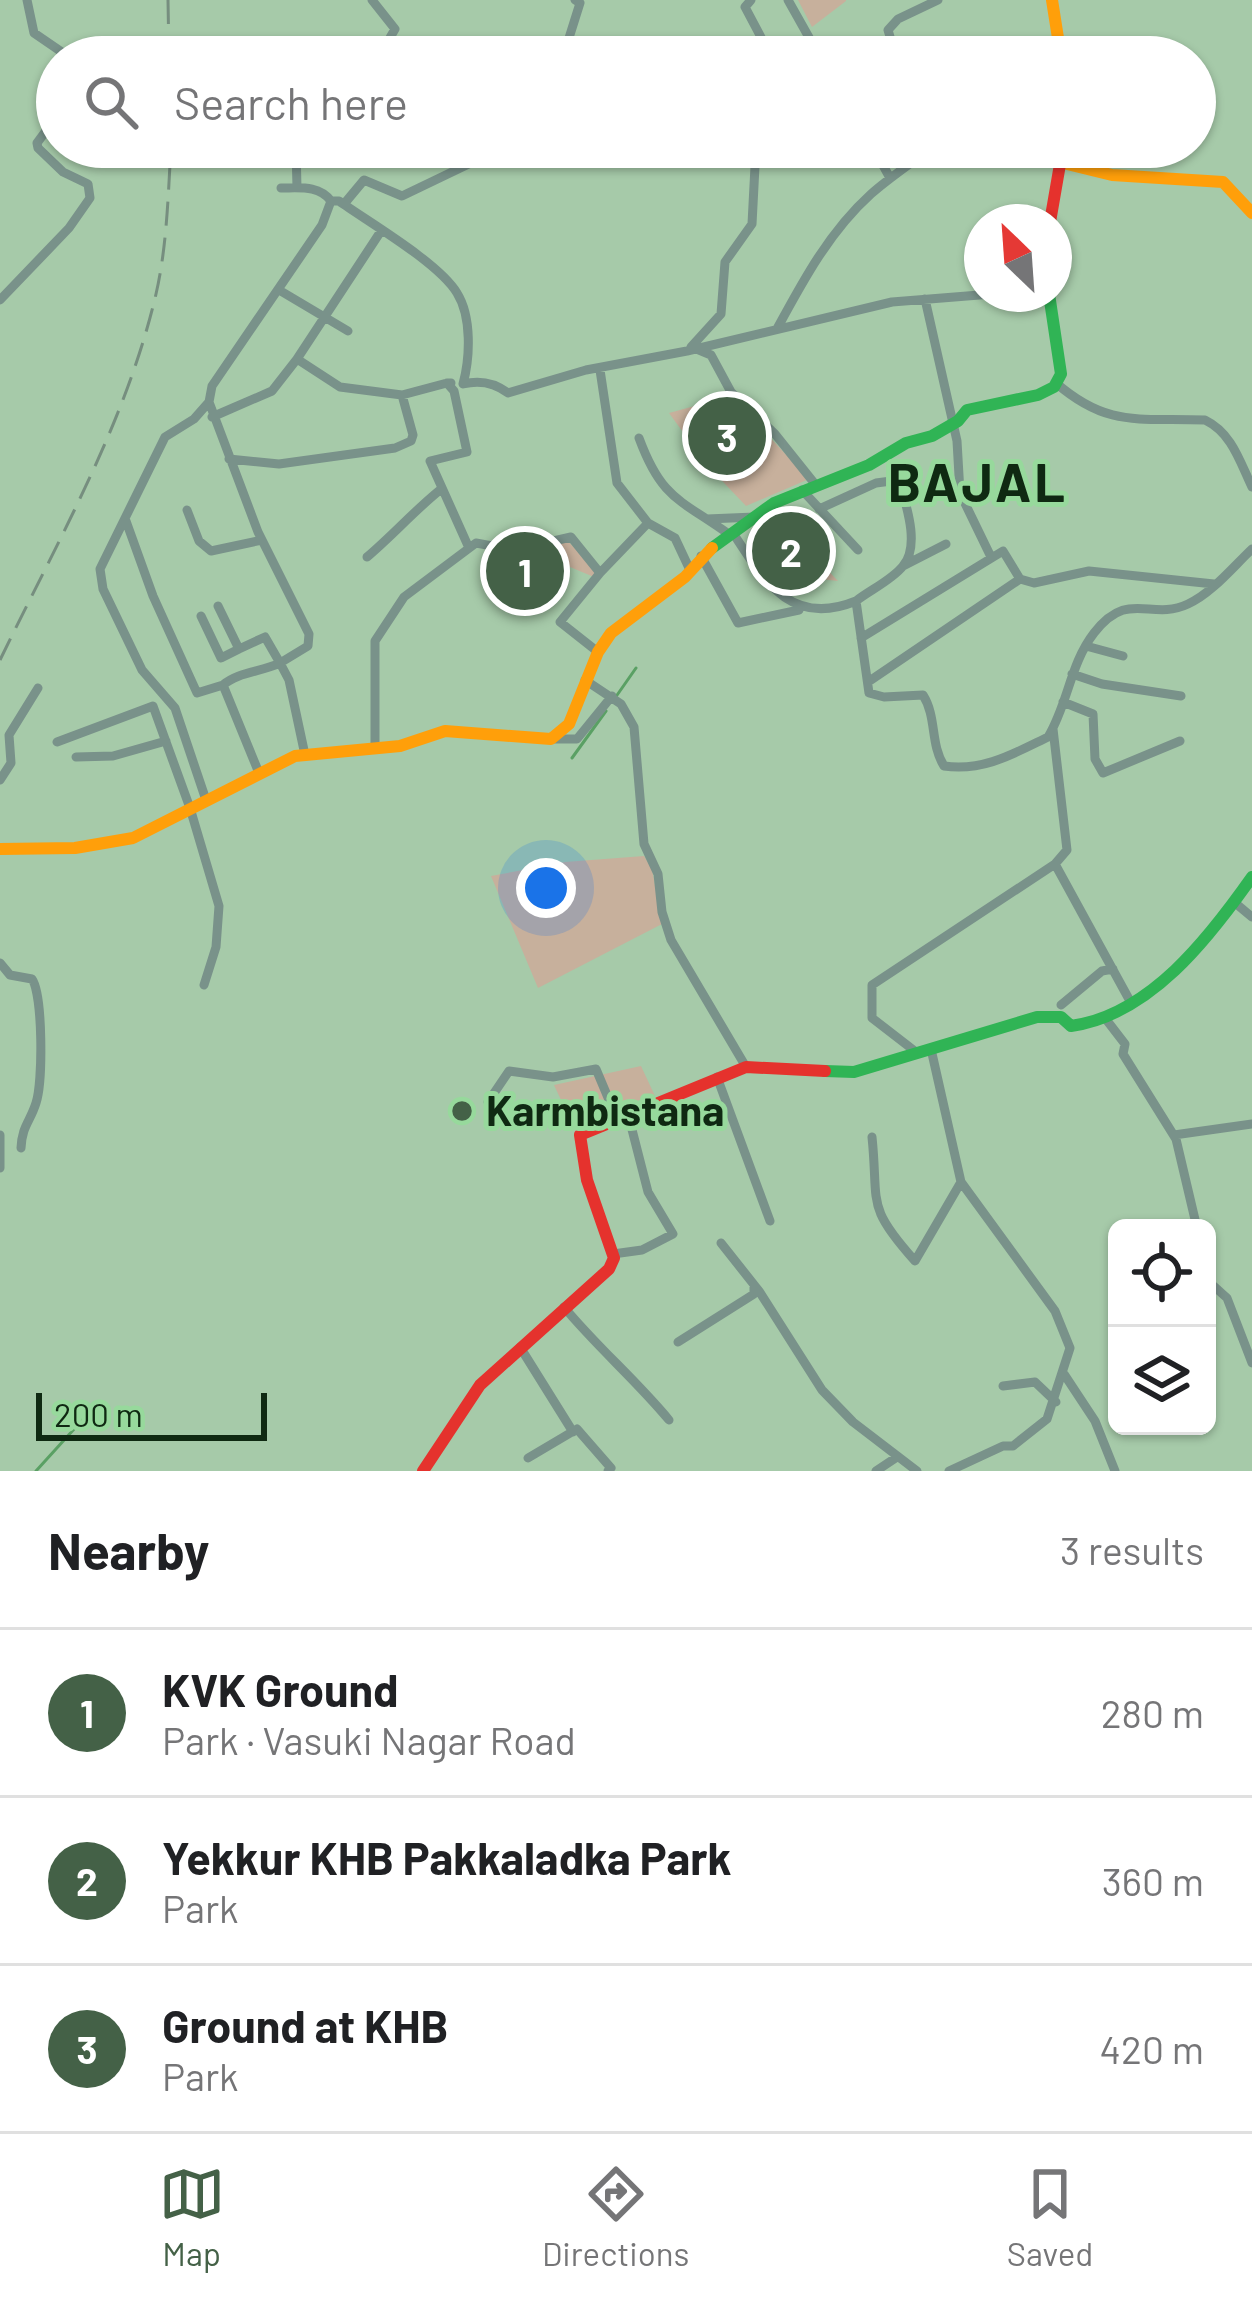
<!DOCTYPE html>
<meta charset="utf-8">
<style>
:root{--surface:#fff;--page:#f6f6f6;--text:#202124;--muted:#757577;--line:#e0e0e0;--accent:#446147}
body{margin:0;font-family:Barlow,sans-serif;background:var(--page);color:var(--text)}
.controls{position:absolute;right:36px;bottom:36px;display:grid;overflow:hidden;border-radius:18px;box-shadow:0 3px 9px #0004}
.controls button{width:108px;height:108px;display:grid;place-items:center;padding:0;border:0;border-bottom:3px solid var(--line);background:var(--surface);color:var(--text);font:60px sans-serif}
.compass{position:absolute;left:964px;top:204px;width:108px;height:108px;border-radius:50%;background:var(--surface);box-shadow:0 3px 9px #0004;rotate:335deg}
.scale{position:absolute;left:36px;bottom:30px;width:231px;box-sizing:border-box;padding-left:12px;border:6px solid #0f2912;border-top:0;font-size:33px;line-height:42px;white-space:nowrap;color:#0f2912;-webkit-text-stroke:9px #97d99c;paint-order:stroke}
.you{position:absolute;left:546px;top:888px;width:42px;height:42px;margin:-30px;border:9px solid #fff;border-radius:50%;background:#1a73e8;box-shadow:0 0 0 18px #1a73e833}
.badge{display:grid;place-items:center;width:78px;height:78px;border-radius:50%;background:var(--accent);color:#fff;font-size:39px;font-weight:700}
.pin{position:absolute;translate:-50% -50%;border:6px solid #fff;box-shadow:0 3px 12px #0006}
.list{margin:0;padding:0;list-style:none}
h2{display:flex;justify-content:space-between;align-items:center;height:156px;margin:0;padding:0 48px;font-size:51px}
h2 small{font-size:39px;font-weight:400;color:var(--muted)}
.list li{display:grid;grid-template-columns:78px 1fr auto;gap:36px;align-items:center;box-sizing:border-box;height:168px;padding:0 48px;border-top:3px solid var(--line)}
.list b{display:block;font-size:45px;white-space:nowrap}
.list p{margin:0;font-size:39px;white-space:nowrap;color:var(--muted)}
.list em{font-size:39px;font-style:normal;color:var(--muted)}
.icon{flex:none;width:66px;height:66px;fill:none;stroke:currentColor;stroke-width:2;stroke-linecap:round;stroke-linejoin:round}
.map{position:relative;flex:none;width:1252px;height:1471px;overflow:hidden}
.search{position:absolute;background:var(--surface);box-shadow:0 3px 9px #0004;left:36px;right:36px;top:36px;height:132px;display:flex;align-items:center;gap:30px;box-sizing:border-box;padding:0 42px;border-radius:66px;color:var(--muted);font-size:45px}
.sheet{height:660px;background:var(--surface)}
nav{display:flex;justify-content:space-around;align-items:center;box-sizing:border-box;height:168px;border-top:3px solid var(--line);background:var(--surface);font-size:33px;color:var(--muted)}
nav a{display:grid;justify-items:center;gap:6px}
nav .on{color:var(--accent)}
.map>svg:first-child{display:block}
.green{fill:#c7b09c}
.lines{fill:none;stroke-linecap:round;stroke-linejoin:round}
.stream{stroke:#5aa064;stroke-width:3}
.street{stroke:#79928a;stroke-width:9}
.fast{stroke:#30b455;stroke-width:12}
.slow{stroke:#ff9f0a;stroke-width:12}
.jam{stroke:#e5322d;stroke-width:12}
.rail{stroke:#768e7f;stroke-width:3;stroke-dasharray:24 12;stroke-linecap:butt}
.poi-dot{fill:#446147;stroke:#97d99c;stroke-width:4.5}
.labels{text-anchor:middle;stroke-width:10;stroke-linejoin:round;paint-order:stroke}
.poi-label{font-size:42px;font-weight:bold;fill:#0f2912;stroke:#97d99c;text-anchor:start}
.district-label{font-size:54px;font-weight:bold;letter-spacing:3px;fill:#0f2912;stroke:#97d99c}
</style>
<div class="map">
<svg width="1252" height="1471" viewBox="0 0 1252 1471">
<rect width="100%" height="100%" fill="#a6caa9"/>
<path class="green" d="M 798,0 L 846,0 L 846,1 L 812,27 Z
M 731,396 L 809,479 L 746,506 L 707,465 L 669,413 Z
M 775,515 L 838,581 L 787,575 L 759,528 Z
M 566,539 L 598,573 L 594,577 L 553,560 L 521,600 L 503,598 L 511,557 Z
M 644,856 L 652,869 L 662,924 L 538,988 L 491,876 L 565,862 Z
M 641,1066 L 655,1096 L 576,1132 L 554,1085 Z"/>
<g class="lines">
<path class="stream" d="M 615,698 L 636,668
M 572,758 L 606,711
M 36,1471 L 85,1417"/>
<path class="street" d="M 27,0 L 34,33 L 69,57
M 372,0 L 395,29 L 379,57
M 751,0 L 745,7 L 763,41 L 761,57
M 788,0 L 820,57
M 563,57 L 580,3 L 575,0
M 896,57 L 888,30 L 898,19 L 938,0
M 296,147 L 297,188
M 873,147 L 890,178
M 281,188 C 300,188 319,185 331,201
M 344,204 L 364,180 L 402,196 L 477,160 L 493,147
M 279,290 L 348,331
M 925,299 L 957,441 L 960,493 L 991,557
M 0,300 L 69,228 L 90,198 L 88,184 L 63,172 L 38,148 L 37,143 L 57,116
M 778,327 C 804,279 830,231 871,194 C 890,177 912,163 932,147
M 691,347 L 721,314 L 725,262 L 752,224 L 756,147
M 699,350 L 711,355 L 731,392 L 775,434 L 815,484
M 297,359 L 381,231
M 451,383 L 447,383 L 454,391 L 467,452 L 430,461 L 469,548
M 1056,383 C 1109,429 1141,417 1205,420 C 1232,433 1240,462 1252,487
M 209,402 L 258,532 L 309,634 L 308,646 L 280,663 L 289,680 L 305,755
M 212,417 L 272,391 L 297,359 L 340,387 L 402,395 L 447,383
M 639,438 C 662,500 680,499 730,535
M 229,459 L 279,464 L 395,448 L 411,441 L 413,435 L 402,395
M 802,490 L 858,550
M 819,509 L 876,483 L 899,480 C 905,502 921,545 903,566 C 892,580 870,590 856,601
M 187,510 L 199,541 L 211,551 L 262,540
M 707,519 L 755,517
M 126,521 L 153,596 L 197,693 L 223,685 L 259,773
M 648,523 L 675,538 L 690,570
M 733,533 C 764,580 790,628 856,601 L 869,693 L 884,697 L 923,695 C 937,717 930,744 944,766 C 983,772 1015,753 1048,737 C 1068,704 1070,664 1094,633 C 1129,588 1150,622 1188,604 C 1212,593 1233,567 1252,549
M 516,550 L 550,584
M 701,556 L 738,623 L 799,610
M 367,557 C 393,535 414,511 440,490
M 905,565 L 946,544
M 501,583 L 508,549
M 218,606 L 239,649 L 265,637 L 280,663 C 261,672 238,672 223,685
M 201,616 L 221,658 L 239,649
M 861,638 L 1003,551 L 1020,579 L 1034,583 L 1089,571 L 1214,584
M 1086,646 L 1123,656
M 598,652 L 560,622 L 600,573 L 648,523 L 617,483 L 600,370
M 1072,674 L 1102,684 L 1181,696
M 585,680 L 621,704 L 634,727 L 644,844 L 658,874 L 662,912 L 671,940 L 746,1067
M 868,682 L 1020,579
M 1063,702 L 1093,714 L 1095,759 L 1103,773 L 1180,741
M 1053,729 L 1067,850 L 1055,864 L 1130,1001
M 551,739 L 577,739 L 612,696
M 57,742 L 153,706 L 190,808 L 219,906 L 216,947 L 204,985
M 375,747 L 375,641 L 404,597 L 476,543 L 514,550 L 571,537 L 600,573
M 76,757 L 113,756 L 166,741
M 0,780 L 11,763 L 9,735 L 38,688
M 206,800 L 175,708 L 142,670 L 103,589 L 100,569 L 165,437 L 194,419 L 209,402 L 212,386 L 322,225 L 331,201 L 339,201 C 370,223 439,263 457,293 C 472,317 470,358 463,384 C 479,380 495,383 508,393 L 586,370 L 687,351 L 892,302 L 992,294
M 1234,902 L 1252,917
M 0,963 L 10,975 L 32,979 C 43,995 43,1082 36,1103 C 30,1122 22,1126 21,1148
M 1061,1005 L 1102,971 L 1113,969
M 1105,1018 L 1125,1044 L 1123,1054 L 1176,1139 L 1197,1228
M 931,1049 L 961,1182 L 1055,1311 L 1070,1348 L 1047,1419 L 1013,1446 L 1003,1446 L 949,1471
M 916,1052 L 872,1018 L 872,985 L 1055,864
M 717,1077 L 770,1221
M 488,1102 L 509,1071 L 553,1077 L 596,1069 L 617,1119
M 0,1135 L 0,1168
M 1174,1135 L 1252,1124
M 872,1137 C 879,1205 865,1205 915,1261 L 961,1182
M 721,1243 L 759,1291 L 822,1390 L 853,1422 L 917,1471
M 613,1254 L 642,1250 L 673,1234 L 648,1192 L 628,1114
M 1207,1280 L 1227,1298 L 1252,1363
M 564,1307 C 597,1347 636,1380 669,1420
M 678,1342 L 754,1294 L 754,1287
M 520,1347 L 573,1432
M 1064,1374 L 1095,1421 L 1115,1471
M 1003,1386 L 1035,1382 L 1056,1402
M 528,1458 L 577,1429 L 611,1468 L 608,1471
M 876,1471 L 897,1457"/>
<path class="fast" d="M 712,548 L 774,503 L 869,465 L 906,443 L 932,436 L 958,421 L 967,410 L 1038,395 L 1054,387 L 1061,374 L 1049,294
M 825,1071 L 854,1072 L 1037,1017 L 1061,1017 L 1071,1026 C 1150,1015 1209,938 1252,877"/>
<path class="slow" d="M 1052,0 L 1061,57
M 1063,163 L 1112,175 L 1223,182 L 1252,213
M 0,849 L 75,848 L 133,838 L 295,756 L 400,746 L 445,731 L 551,739 L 569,724 L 598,652 L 611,633 L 685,577 L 712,548"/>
<path class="jam" d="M 1050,222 L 1063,147
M 423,1471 L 480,1385 L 609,1269 L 614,1258 L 587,1180 L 580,1135 L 746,1067 L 825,1071"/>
<path class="rail" d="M 168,0 L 169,57
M 0,660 C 57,542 126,423 156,294 C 167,246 168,196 171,147"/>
</g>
<circle class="poi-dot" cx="462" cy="1111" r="12"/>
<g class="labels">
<g class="poi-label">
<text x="486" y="1126">Karmbistana</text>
</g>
<g class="district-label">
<text x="978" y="502">BAJAL</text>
</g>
</g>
</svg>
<div class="controls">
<button><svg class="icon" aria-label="locate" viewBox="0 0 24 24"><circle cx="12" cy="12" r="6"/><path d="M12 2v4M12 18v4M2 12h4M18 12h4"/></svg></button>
<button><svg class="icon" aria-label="layers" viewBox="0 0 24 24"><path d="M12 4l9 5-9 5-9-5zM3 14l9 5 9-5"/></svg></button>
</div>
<svg class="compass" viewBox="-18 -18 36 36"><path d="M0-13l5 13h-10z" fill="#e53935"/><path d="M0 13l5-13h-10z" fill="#757577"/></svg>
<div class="scale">200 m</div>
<div class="you"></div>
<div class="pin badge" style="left:525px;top:571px">1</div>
<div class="pin badge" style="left:791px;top:551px">2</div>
<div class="pin badge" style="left:727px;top:436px">3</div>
<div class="search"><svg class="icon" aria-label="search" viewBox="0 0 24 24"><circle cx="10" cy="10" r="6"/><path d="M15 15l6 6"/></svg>Search here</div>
</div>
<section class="sheet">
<h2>Nearby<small>3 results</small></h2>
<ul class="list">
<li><span class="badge">1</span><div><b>KVK Ground</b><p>Park · Vasuki Nagar Road</p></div><em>280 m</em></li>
<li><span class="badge">2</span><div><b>Yekkur KHB Pakkaladka Park</b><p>Park</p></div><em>360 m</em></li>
<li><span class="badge">3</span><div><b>Ground at KHB</b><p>Park</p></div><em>420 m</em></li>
</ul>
</section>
<nav>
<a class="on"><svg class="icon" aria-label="map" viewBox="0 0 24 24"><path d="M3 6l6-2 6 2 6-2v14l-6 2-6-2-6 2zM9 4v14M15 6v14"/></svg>Map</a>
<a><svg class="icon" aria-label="directions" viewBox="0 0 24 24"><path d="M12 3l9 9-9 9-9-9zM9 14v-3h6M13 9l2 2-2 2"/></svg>Directions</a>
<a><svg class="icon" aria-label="saved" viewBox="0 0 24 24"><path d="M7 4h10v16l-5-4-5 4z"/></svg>Saved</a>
</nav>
